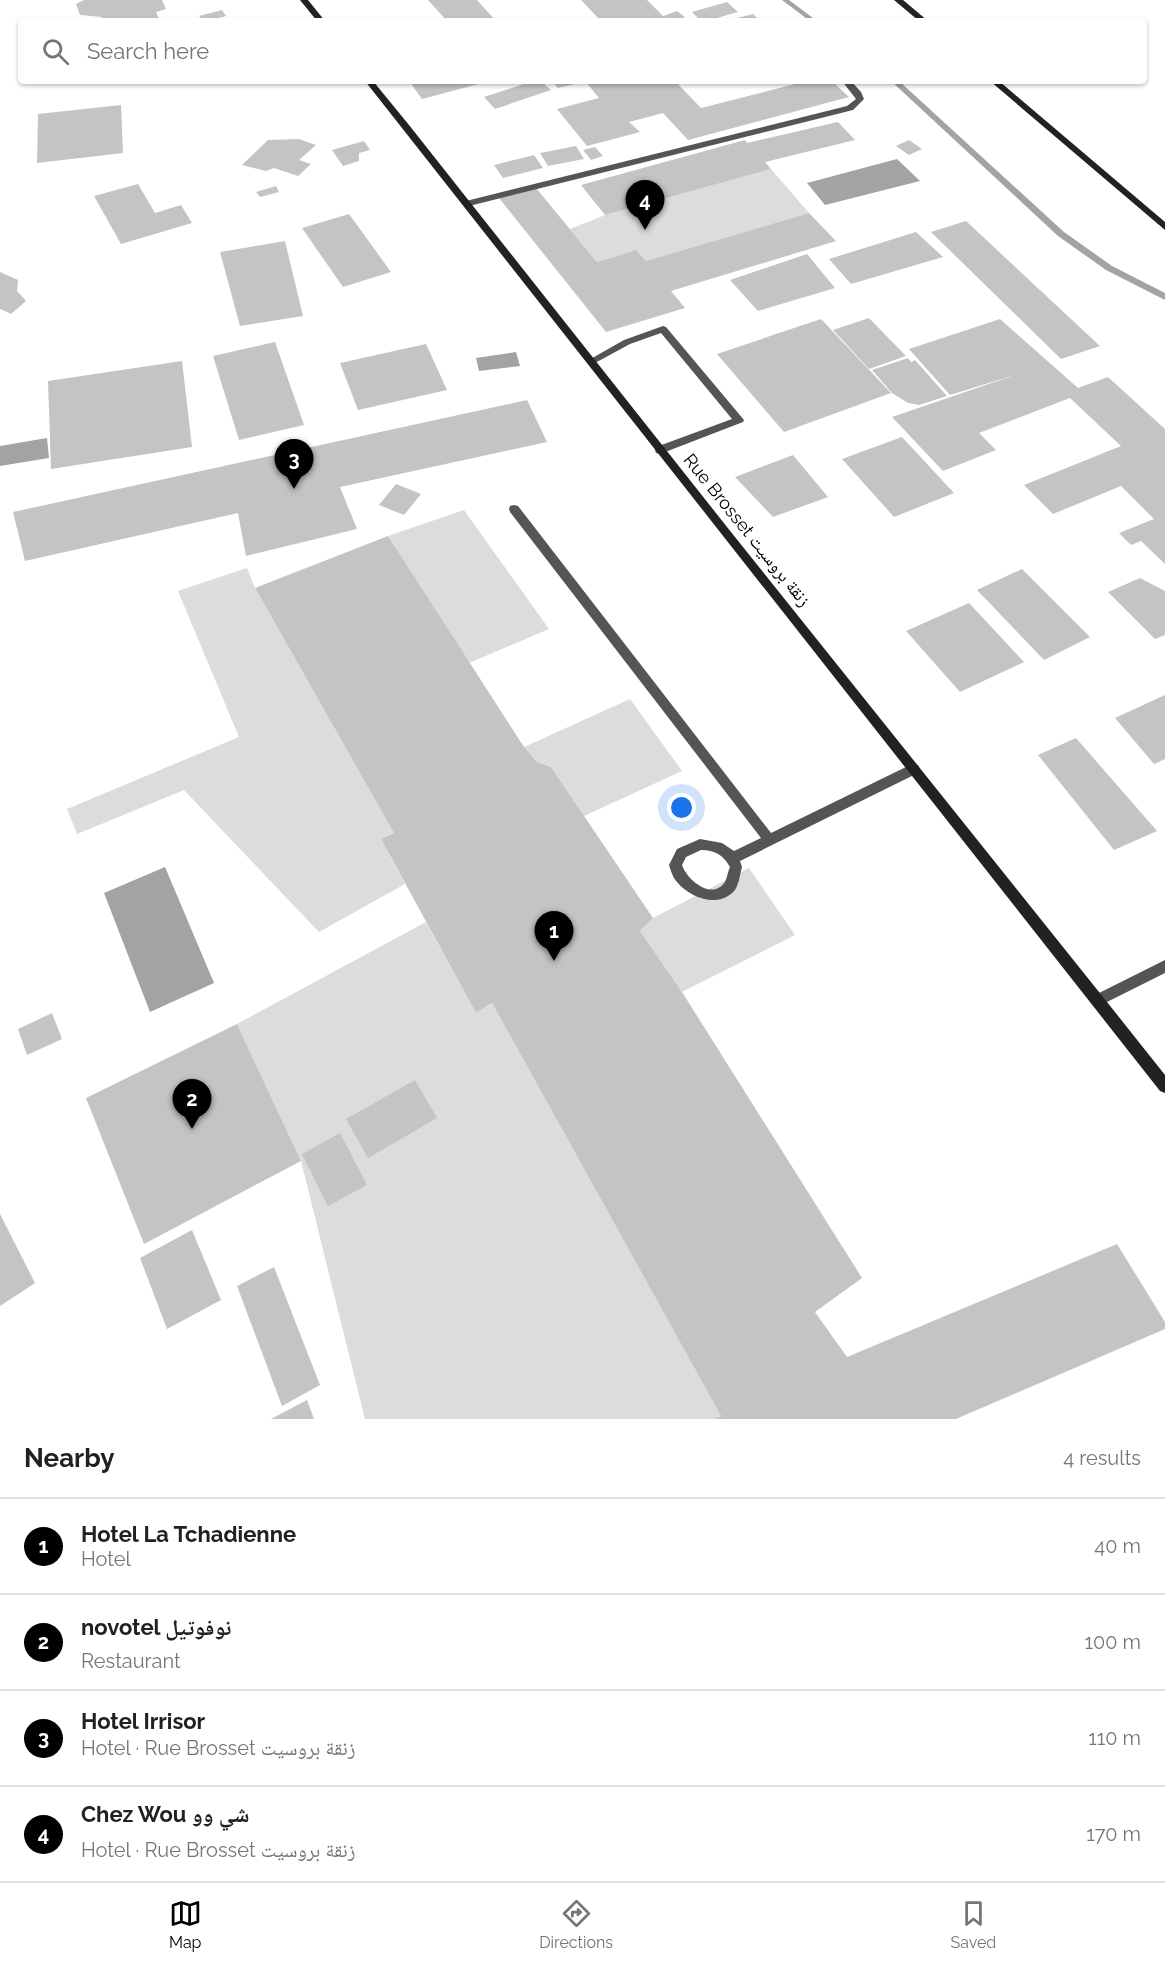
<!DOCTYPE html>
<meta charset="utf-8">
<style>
:root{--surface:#fff;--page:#f6f6f6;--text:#202124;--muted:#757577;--line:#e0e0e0;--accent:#000}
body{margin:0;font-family:Raleway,"Noto Naskh Arabic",sans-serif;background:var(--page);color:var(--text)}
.you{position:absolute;left:682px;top:808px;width:21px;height:21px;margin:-15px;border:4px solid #fff;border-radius:50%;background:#1a73e8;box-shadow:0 0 0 9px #1a73e833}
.badge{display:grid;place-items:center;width:39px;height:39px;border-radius:50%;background:var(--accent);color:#fff;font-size:20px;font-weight:700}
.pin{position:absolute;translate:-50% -50px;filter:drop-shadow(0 2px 3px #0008)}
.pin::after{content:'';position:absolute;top:32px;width:21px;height:18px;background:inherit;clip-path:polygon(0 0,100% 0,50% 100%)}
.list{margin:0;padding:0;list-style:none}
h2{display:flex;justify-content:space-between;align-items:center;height:78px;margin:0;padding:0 24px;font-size:26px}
h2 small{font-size:20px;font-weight:400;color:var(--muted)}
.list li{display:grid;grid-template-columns:39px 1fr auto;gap:18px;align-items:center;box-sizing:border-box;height:96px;padding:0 24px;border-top:2px solid var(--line)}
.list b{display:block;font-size:22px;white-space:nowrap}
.list p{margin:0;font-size:20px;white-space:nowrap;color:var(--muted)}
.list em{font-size:20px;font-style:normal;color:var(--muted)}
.icon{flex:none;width:33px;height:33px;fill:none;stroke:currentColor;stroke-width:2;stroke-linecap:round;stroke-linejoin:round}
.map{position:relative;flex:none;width:1165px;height:1419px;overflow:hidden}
.search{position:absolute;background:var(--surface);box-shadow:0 2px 4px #0004;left:18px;right:18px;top:18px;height:66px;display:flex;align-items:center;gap:15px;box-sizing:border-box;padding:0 21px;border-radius:6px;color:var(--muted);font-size:22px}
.sheet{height:462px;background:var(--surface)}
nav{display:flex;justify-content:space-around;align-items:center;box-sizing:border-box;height:84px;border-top:2px solid var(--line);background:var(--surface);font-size:16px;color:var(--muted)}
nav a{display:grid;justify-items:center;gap:3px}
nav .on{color:var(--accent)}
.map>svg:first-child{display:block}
.green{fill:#dcdcdc}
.water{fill:#a3a3a3}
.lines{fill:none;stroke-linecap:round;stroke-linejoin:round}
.stream{fill:#a3a3a3;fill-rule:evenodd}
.building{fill:#c4c4c4}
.lane{fill:#555;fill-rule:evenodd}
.street{fill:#555;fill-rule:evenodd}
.secondary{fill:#222;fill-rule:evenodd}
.labels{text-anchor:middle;stroke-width:4.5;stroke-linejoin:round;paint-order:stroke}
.street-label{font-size:18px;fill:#000;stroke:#fff}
</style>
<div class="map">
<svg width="1165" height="1419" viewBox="0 0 1165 1419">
<rect width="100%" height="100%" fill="#fff"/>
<path class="green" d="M 771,169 L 809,213 L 646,261 L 636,250 L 597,262 L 570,229 L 605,215 Z
M 464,510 L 549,629 L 469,663 L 388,536 Z
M 247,568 L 255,588 L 394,833 L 381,839 L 405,884 L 319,932 L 184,790 L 77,834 L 67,809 L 239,737 L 178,591 Z
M 630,699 L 682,771 L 584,816 L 551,767 L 537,762 L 524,747 Z
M 749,868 L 795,935 L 682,992 L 640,931 L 653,918 Z
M 426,922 L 476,1013 L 492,1003 L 721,1416 L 714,1419 L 365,1419 L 301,1161 L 237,1024 Z"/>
<path class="water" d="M 897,159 L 920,181 L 825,205 L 807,183 Z
M 516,352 L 520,366 L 479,371 L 476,358 Z
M 47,438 L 49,458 L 0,466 L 0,446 Z
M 165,867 L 214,983 L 150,1012 L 104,893 Z"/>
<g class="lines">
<path class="stream" d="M 782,0 L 789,0 L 817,21 L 810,21 Z
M 891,81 L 899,81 L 1064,232 L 1112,266 L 1165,293 L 1165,300 L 1106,270 L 1058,236 Z"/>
</g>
<path class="building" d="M 84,0 L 162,0 L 166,9 L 156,12 L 160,21 L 103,21 L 102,17 L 80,15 L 76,4 Z
M 428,0 L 477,0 L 496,21 L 447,21 Z
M 581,0 L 647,0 L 663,16 L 677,11 L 685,17 L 672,21 L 665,17 L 669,21 L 601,21 Z
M 727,2 L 738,12 L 706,21 L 701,21 L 692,12 Z
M 222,10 L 226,16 L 207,21 L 204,21 L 199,16 Z
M 753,14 L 760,21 L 730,21 L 729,20 Z
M 409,81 L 486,81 L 486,82 L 422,99 Z
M 533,81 L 541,81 L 551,90 L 495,109 L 484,97 Z
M 552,81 L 583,81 L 583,82 L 558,88 Z
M 585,81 L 675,81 L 701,108 L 799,83 L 797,81 L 832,81 L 849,97 L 688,140 L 663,113 L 629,122 L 640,132 L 587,146 L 557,109 L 599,98 Z
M 121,105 L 123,153 L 37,163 L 38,114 Z
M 838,122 L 855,140 L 765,162 L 771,169 L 605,215 L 581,185 L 745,140 L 747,143 Z
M 299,139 L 316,145 L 299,160 L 311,164 L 298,176 L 274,168 L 266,171 L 242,165 L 268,140 Z
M 909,140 L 922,149 L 909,155 L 896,146 Z
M 364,141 L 370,150 L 359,153 L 359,161 L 343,166 L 332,150 Z
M 576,146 L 584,159 L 548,166 L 540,153 Z
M 595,147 L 603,156 L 591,160 L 583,150 Z
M 534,155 L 543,168 L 503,178 L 494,165 Z
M 138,184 L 155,213 L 181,205 L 192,223 L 121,244 L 94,196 Z
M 276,186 L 279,192 L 260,197 L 256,192 Z
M 536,188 L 597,262 L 636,250 L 646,261 L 809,213 L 836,241 L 671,291 L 685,308 L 606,332 L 499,198 Z
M 349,214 L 391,272 L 343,287 L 302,228 Z
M 966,221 L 1100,346 L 1061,359 L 931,232 Z
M 916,232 L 943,257 L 851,284 L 829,259 Z
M 285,241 L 303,316 L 240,326 L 220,252 Z
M 807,254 L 835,288 L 758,311 L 730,280 Z
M 0,272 L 18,280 L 17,291 L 26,301 L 11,314 L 0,309 Z
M 869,318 L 906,356 L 869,369 L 833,330 Z
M 821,319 L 891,393 L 784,432 L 717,354 Z
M 1000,319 L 1078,388 L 1108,377 L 1165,429 L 1165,564 L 1141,541 L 1131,545 L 1119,533 L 1154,519 L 1121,486 L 1053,514 L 1024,485 L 1121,446 L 1070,398 L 979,433 L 996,450 L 943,471 L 892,417 L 1021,373 L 950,395 L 909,349 Z
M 275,342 L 304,425 L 239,440 L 213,356 Z
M 426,344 L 447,390 L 358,410 L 340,363 Z
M 908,358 L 911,362 L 915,360 L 947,396 L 919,405 L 908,403 L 892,393 L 872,370 Z
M 182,361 L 192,447 L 51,469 L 48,381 Z
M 527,400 L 547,442 L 340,487 L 357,529 L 246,556 L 238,513 L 25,561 L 13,512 Z
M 902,437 L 954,493 L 894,517 L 842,459 Z
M 793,455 L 828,497 L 773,517 L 735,477 Z
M 396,484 L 421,494 L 404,515 L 379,505 Z
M 388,536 L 524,747 L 537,762 L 551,767 L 653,918 L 640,931 L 682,992 L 862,1278 L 815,1312 L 847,1357 L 1117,1244 L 1165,1322 L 1165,1329 L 956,1419 L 714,1419 L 721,1416 L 492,1003 L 476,1013 L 381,839 L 394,833 L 255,588 Z
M 1022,569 L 1090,637 L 1044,660 L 977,590 Z
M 1140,578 L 1165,591 L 1165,635 L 1155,639 L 1108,592 Z
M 969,603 L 1024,662 L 960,692 L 906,631 Z
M 1165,695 L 1165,759 L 1154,764 L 1115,718 Z
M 1076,738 L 1157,831 L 1114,850 L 1038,755 Z
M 52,1013 L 62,1039 L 27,1055 L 18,1029 Z
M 237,1024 L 301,1161 L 144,1244 L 86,1098 Z
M 415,1080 L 437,1118 L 368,1158 L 346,1119 Z
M 340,1133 L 367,1185 L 328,1206 L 302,1154 Z
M 0,1214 L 35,1283 L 0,1306 Z
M 192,1230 L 221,1300 L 167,1329 L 140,1258 Z
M 274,1267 L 320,1385 L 282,1406 L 237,1286 Z
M 307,1400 L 314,1419 L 271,1419 Z"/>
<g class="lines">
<path class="lane" d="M 663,326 L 666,327 L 744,420 L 743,422 L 660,454 L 656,453 L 655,450 L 656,447 L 732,419 L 661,333 L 630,344 L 595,363 L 589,363 L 587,361 L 624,340 Z
M 514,505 L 518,506 L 771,833 L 910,765 L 918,765 L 920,769 L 918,773 L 740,861 L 742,867 C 740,874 739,884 735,890 C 719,909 690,898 677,882 C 673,878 671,871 669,865 L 677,849 L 700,839 L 722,843 L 734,851 L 761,838 L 510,512 L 509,509 L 510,506 ZM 701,850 C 715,850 723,855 730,867 C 728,871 727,878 725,882 C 712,901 687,880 682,865 L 686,857 Z"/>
<path class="street" d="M 842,81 L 851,81 L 861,92 L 864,99 L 853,110 L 469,206 L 465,203 L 466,201 L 847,106 L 856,99 Z
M 1165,960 L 1165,973 L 1103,1004 L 1098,1006 L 1093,1004 L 1091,1000 L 1093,996 Z"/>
<path class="secondary" d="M 300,0 L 308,0 L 325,21 L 317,21 Z
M 894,0 L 903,0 L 928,21 L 919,21 Z
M 365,81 L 373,81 L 409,125 L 727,527 L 1107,1002 L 1165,1075 L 1165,1093 L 1160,1091 Z
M 990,81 L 999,81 L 1165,222 L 1165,230 Z"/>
</g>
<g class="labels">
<g class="street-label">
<text transform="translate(747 530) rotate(51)" y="6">Rue Brosset زنقة بروسيت</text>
</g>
</g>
</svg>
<div class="you"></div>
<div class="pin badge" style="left:554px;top:961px">1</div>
<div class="pin badge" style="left:192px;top:1129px">2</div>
<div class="pin badge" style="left:294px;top:489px">3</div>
<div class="pin badge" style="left:645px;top:230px">4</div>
<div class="search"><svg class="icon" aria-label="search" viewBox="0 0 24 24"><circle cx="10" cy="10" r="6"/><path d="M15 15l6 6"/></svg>Search here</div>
</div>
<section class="sheet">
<h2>Nearby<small>4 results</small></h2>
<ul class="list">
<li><span class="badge">1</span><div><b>Hotel La Tchadienne</b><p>Hotel</p></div><em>40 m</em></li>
<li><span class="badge">2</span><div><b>novotel نوفوتيل</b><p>Restaurant</p></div><em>100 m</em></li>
<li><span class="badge">3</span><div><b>Hotel Irrisor</b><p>Hotel · Rue Brosset زنقة بروسيت</p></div><em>110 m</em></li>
<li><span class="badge">4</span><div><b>Chez Wou شي وو</b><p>Hotel · Rue Brosset زنقة بروسيت</p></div><em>170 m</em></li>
</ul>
</section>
<nav>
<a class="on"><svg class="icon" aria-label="map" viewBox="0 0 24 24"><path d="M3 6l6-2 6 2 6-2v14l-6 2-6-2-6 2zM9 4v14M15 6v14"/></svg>Map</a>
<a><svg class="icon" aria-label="directions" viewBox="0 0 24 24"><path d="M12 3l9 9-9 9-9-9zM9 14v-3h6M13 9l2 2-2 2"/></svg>Directions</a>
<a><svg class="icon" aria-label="saved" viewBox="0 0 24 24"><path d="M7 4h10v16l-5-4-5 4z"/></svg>Saved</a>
</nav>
